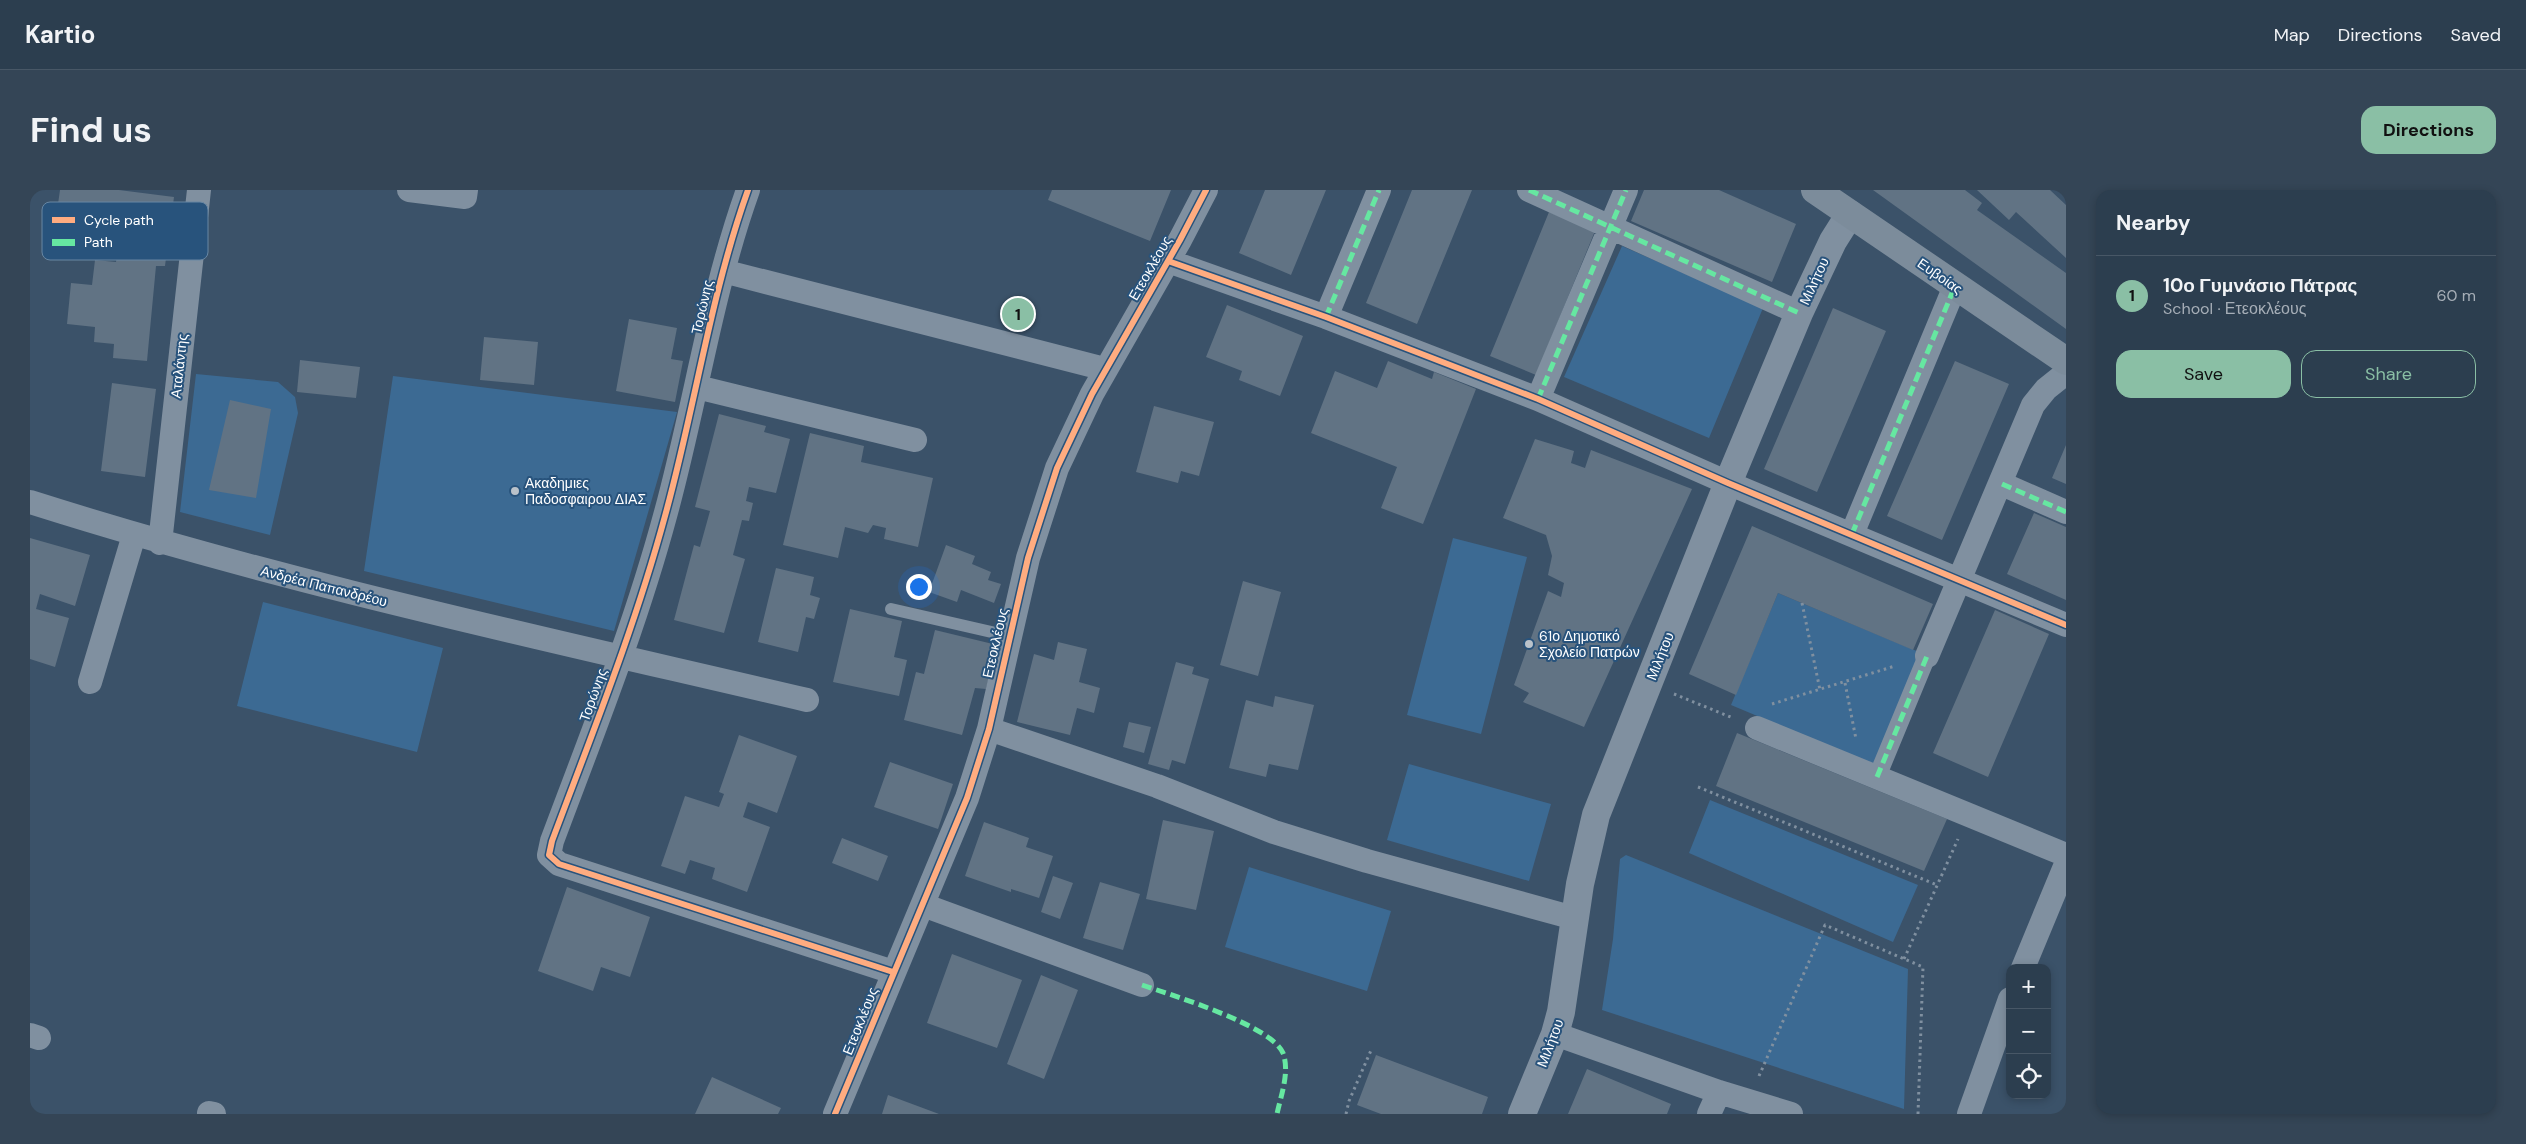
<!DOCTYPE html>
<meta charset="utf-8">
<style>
:root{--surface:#2c3e4f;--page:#344556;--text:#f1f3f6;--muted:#a6aeb7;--line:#485766;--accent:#8abfa5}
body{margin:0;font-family:"DM Sans",sans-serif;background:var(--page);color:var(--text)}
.controls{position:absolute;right:15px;bottom:15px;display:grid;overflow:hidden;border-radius:10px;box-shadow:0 2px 8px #0003}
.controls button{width:45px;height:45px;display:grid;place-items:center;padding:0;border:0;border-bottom:1px solid var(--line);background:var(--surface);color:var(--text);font:25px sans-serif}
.you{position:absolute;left:888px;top:396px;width:18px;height:18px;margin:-12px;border:4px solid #fff;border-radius:50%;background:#1a73e8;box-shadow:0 0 0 8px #1a73e833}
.badge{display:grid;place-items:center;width:32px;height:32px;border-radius:50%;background:var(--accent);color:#111;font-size:16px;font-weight:700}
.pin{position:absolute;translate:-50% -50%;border:2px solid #fff;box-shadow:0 1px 5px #0006}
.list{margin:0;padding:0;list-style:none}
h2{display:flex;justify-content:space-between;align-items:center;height:65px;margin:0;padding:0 20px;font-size:21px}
h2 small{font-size:16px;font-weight:400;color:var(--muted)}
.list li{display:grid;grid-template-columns:32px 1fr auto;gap:15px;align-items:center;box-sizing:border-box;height:80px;padding:0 20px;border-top:1px solid var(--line)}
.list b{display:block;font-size:19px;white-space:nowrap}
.list p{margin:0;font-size:16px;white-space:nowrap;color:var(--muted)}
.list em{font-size:16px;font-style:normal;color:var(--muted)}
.actions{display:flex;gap:10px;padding:15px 20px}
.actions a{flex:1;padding:11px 0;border:1px solid var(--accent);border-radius:15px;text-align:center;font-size:18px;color:var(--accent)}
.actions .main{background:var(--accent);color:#111}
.icon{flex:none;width:28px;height:28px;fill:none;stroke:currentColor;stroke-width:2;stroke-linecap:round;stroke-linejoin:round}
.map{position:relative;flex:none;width:2036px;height:924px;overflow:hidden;border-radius:15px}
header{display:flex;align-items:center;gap:30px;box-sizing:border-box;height:70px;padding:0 25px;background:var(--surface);border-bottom:1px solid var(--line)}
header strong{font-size:24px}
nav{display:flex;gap:28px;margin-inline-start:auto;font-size:18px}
.intro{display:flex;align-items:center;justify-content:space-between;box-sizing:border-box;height:120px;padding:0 30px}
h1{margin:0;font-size:35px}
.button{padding:12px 22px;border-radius:15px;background:var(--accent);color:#111;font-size:18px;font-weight:700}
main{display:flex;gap:30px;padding:0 30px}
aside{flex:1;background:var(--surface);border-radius:15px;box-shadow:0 2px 8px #0003}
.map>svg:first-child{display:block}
.green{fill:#3c6a93}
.building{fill:#617384}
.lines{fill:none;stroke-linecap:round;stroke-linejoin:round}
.path{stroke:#8090a0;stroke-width:3;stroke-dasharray:2.5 4;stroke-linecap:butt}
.service{stroke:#8090a0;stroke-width:12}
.pedestrian{stroke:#8090a0;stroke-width:18}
.minor{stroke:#8090a0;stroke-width:24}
.tertiary{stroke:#8090a0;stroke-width:28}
.secondary{stroke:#7c8c9b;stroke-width:28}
.quiet{stroke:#66e7a1;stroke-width:5;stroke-dasharray:10 5;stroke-linecap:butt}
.cycleway-casing{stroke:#28537c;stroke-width:9}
.cycleway{stroke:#ffac80;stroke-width:6}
.poi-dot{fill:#bac2ca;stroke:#28537c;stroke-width:2}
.labels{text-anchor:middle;stroke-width:4;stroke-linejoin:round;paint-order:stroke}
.street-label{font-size:14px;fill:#fff;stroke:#28537c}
.poi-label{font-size:14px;fill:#fff;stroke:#28537c;text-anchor:start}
.key{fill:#28537c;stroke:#6887a3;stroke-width:1}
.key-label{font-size:14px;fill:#fff}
</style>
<header>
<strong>Kartio</strong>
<nav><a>Map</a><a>Directions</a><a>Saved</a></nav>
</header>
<div class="intro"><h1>Find us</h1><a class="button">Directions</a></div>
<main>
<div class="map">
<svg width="2036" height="924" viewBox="0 0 2036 924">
<rect width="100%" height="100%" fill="#3b5269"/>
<path class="green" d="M 1592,56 L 1733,118 L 1679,248 L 1534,187 Z
M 166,184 L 248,192 L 265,207 L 268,223 L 240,345 L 150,322 Z
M 363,186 L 647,222 L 584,441 L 334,381 Z
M 1423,348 L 1497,367 L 1451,544 L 1377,525 Z
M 1748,403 L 1901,467 L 1854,579 L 1701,515 Z
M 233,412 L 413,458 L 387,562 L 207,516 Z
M 1379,574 L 1521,614 L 1499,691 L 1357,650 Z
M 1680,610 L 1888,695 L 1863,752 L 1659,663 Z
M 1596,665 L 1878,779 L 1874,919 L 1572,820 L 1583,749 L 1590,669 Z
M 1219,677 L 1361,721 L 1337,801 L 1195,757 Z"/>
<path class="building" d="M 30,0 L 89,0 L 144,7 L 135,76 L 126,76 L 117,171 L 83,168 L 84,154 L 64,152 L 65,137 L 37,134 L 41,93 L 62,95 L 65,70 L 86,72 L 88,57 L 23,49 Z
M 1022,0 L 1141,0 L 1120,51 L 1018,10 Z
M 1235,0 L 1296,0 L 1261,85 L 1209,63 Z
M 1382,0 L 1442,0 L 1387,134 L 1336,113 Z
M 1614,0 L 1689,0 L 1766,34 L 1742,92 L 1601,31 Z
M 1843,0 L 1935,0 L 1952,13 L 1947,20 L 2036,83 L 2036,139 Z
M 1947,0 L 2020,0 L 2036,15 L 2036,68 L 1986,22 L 1979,30 Z
M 1519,22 L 1565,41 L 1506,185 L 1460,166 Z
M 1197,115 L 1273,146 L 1250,206 L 1209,190 L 1212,181 L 1176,167 Z
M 1803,118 L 1856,141 L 1787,302 L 1734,279 Z
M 599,129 L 647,138 L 641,169 L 653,171 L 645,212 L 586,201 Z
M 454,147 L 508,152 L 504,195 L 450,190 Z
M 270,170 L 330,177 L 326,208 L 267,202 Z
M 1358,171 L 1402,189 L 1404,182 L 1446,199 L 1393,334 L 1351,318 L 1367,277 L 1281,243 L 1305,181 L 1347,198 Z
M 1925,171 L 1979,194 L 1912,350 L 1857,326 Z
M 82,193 L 126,199 L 115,287 L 71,281 Z
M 200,210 L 241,219 L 226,308 L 179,300 Z
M 1124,216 L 1184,232 L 1169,286 L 1151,281 L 1148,293 L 1106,282 Z
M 689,224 L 736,236 L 734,242 L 760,249 L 746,303 L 719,297 L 716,311 L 723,313 L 719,331 L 712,330 L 703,365 L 715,369 L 694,443 L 644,430 L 664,355 L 670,357 L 680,321 L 665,317 Z
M 780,243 L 834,256 L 831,272 L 903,288 L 888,357 L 854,349 L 856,338 L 843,335 L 838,343 L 815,337 L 808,368 L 753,355 Z
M 1505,249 L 1544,261 L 1541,273 L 1555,278 L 1561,260 L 1662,299 L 1554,537 L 1493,512 L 1499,503 L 1484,495 L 1518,401 L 1531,407 L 1534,393 L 1518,385 L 1522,366 L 1516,345 L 1473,328 Z
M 2036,255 L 2036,294 L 2022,288 Z
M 2004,323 L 2036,337 L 2036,410 L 1977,384 Z
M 1722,336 L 1903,414 L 1883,460 L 1748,403 L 1706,505 L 1659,484 Z
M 0,348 L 60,365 L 45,416 L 10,404 L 6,419 L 39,428 L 25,477 L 0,469 Z
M 916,355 L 945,366 L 942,374 L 961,382 L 958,390 L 971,394 L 964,413 L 931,400 L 927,412 L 899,402 Z
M 746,378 L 784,387 L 780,405 L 790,408 L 784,429 L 776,427 L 768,462 L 728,452 Z
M 1213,391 L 1251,402 L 1228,486 L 1190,475 Z
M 820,419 L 872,431 L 864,467 L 877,470 L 869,506 L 803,492 Z
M 1965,420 L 2019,444 L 1958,587 L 1903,563 Z
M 905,440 L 967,455 L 956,499 L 945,498 L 932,545 L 874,530 L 886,482 L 894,484 Z
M 1028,452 L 1057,459 L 1049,492 L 1070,498 L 1064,523 L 1047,518 L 1040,545 L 987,532 L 1004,464 L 1024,470 Z
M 1146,472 L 1164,477 L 1162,484 L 1179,489 L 1155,574 L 1142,570 L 1139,580 L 1118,574 Z
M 1245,506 L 1284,515 L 1268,580 L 1239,574 L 1236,587 L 1199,578 L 1216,510 L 1243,517 Z
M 1099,532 L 1121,537 L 1114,563 L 1093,557 Z
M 1707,543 L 1917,629 L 1894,681 L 1686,596 Z
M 709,545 L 767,566 L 747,623 L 718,612 L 713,627 L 740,637 L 717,702 L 682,689 L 685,678 L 660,670 L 655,684 L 631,676 L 655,606 L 689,617 L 694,604 L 689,602 Z
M 860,572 L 923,594 L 908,639 L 844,617 Z
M 1133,630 L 1184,641 L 1166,720 L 1116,709 Z
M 954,632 L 999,648 L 996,657 L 1023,666 L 1009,708 L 981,699 L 981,702 L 935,686 Z
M 812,648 L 858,666 L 848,691 L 802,673 Z
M 1023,686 L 1043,693 L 1030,729 L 1011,722 Z
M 1070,692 L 1110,704 L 1093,760 L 1053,748 Z
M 537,697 L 620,727 L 600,787 L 571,777 L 563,801 L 508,781 Z
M 922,764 L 992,790 L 967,858 L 897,833 Z
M 1011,785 L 1048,800 L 1014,889 L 977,874 Z
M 1346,865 L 1458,907 L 1452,924 L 1351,924 L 1327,915 Z
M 1557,879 L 1641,914 L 1637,924 L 1538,924 Z
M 682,887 L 751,918 L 748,924 L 665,924 Z
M 858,905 L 909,924 L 852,924 Z"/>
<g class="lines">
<path class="path" d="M 1772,413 L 1790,500
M 1815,493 L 1826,549
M 1644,504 L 1703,528
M 1742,514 L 1865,476
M 1668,597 L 1907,695
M 1874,769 L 1928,649
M 1729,886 L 1795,735 L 1893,777 L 1888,924
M 1316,924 L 1319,911 L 1342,858"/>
<path class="service" d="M 861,419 L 979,446"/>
<path class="pedestrian" d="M 1847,587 L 1897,466"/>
<path class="minor" d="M 379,0 L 435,7 L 436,0
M 718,0 C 680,106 665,218 635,326 C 605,437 562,544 522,651 L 519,665 L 529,674 L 863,782
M 1499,0 L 1769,123
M 1138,71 L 1296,127 L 1508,209 L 1698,293 L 2036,435
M 693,81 L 1075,179
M 1296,127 L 1349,0
M 667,197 L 885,250
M 1508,209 L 1596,0
M 1972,294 L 2036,322
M 0,312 C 255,393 517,449 777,510
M 1822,344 L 1925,96
M 130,353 L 169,0
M 1897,466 L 2003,215 L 2016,199 L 2036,183
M 60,492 L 104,345
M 1727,538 L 2036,665
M 959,539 L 1127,596 L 1244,642 L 1337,671 L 1544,728
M 893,715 L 1112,795
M 1993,778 L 2036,674
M 1525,844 L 1689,902 L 1761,924
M 0,845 L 9,848
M 179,923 L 184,924
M 805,924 L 937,608 L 959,539 L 998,368 L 1027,278 L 1062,204 L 1150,50 L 1176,0
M 1679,924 L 1689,902
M 1939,924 L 1980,809"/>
<path class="tertiary" d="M 1492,924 L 1525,844 L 1531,822 L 1550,694 L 1566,625 L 1698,293 L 1769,123 L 1803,51 L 1820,24"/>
<path class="secondary" d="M 1785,0 L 2036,171"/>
<path class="quiet" d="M 1499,0 L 1769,123
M 1296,127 L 1349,0
M 1508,209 L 1596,0
M 1972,294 L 2036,322
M 1822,344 L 1925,96
M 1847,587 L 1897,466
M 1112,795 C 1141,805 1241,835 1253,863 C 1260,882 1251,905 1247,924"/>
<defs>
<path id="cycleway" d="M 718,0 C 680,106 665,218 635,326 C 605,437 562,544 522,651 L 519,665 L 529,674 L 863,782
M 1138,71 L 1296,127 L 1508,209 L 1698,293 L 2036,435
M 805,924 L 937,608 L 959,539 L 998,368 L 1027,278 L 1062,204 L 1150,50 L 1176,0"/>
</defs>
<use href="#cycleway" class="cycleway-casing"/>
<use href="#cycleway" class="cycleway"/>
</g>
<g class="poi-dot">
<circle cx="485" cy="301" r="5"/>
<circle cx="1499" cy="454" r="5"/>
</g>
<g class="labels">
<g class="street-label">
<text transform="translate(1120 78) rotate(-60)" y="5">Ετεοκλέους</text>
<text transform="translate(1910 86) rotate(35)" y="5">Ευβοίας</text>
<text transform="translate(1784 91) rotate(-65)" y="5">Μιλήτου</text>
<text transform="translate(672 117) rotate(-77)" y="5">Τορώνης</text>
<text transform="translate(149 176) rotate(-84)" y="5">Αταλάντης</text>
<text transform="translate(294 396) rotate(14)" y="5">Ανδρέα Παπανδρέου</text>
<text transform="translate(965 453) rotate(-77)" y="5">Ετεοκλέους</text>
<text transform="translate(1630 466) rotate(-68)" y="5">Μιλήτου</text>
<text transform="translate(563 505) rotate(-70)" y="5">Τορώνης</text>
<text transform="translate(830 831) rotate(-68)" y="5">Ετεοκλέους</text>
<text transform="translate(1520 853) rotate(-69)" y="5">Μιλήτου</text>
</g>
<g class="poi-label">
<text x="495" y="298">Ακαδημιες<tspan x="495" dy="16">Παδοσφαιρου ΔΙΑΣ</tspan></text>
<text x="1509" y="451">61ο Δημοτικό<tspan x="1509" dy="16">Σχολείο Πατρών</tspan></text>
</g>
</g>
<rect x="12" y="12" width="166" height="58" rx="8" class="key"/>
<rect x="22" y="27" width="23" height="6" fill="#ffac80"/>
<rect x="22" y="49" width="23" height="7" fill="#66e7a1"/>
<g class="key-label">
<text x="54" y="35">Cycle path</text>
<text x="54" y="57">Path</text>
</g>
</svg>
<div class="controls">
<button>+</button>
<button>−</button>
<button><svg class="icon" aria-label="locate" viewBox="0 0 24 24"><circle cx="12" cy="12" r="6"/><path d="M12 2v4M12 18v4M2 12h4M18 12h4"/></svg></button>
</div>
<div class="you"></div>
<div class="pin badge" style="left:988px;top:124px">1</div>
</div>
<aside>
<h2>Nearby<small></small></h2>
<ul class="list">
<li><span class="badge">1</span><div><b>10ο Γυμνάσιο Πάτρας</b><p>School · Ετεοκλέους</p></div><em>60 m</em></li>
</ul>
<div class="actions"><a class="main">Save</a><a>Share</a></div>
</aside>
</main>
